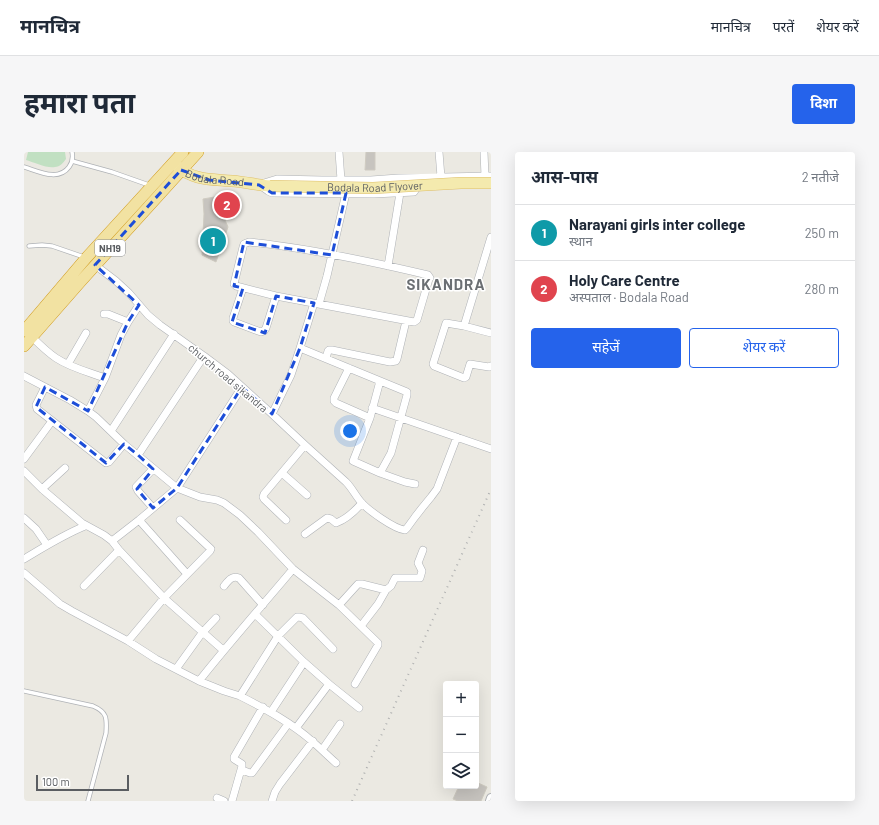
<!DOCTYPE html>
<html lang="hi">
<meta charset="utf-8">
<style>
:root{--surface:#fff;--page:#f6f6f7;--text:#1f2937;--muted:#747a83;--line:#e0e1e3;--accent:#2563eb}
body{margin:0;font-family:Barlow,"Noto Sans Devanagari",sans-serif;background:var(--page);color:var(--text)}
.controls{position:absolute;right:12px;bottom:12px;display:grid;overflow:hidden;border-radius:4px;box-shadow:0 4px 16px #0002}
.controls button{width:36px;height:36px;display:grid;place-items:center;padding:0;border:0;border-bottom:1px solid var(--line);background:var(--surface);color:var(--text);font:20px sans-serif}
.scale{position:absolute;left:12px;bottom:10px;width:93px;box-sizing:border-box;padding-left:4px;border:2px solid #5a5d61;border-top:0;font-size:11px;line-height:14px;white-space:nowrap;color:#5a5d61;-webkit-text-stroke:3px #fff;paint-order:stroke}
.you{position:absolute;left:326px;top:279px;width:14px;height:14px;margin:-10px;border:3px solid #fff;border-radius:50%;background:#1a73e8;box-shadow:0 0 0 6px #1a73e833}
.badge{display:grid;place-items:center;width:26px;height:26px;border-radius:50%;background:var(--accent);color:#fff;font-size:13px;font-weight:700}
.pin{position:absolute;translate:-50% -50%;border:2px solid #fff;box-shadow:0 1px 4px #0006}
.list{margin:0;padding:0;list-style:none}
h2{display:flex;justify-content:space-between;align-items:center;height:52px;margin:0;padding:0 16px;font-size:17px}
h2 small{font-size:13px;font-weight:400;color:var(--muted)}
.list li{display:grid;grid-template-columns:26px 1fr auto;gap:12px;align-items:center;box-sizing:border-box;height:56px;padding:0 16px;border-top:1px solid var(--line)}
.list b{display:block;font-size:15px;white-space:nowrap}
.list p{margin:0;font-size:13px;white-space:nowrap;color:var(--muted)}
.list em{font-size:13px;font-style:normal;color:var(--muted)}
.actions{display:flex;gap:8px;padding:12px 16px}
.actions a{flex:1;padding:9px 0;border:1px solid var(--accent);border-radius:4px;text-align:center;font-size:14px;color:var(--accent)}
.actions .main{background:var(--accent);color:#fff}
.icon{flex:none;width:22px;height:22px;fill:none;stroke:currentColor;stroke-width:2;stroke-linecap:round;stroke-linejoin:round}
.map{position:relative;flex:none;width:467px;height:649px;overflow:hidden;border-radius:4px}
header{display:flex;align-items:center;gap:24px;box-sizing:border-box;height:56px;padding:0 20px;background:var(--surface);border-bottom:1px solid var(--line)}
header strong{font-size:19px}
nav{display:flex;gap:22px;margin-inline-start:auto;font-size:14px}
.intro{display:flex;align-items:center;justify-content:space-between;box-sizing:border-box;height:96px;padding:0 24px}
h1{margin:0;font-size:28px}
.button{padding:10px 18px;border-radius:4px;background:var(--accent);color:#fff;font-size:14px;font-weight:700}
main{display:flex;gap:24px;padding:0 24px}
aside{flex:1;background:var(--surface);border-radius:4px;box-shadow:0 4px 16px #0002}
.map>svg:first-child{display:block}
.green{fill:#c1e0c2}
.building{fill:#c7c4bf;stroke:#cfcbc1}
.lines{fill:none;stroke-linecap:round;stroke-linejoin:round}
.service-casing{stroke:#afb2b6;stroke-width:5}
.minor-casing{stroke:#afb2b6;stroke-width:8}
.tertiary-casing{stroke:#afb2b6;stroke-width:10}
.primary-casing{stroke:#debf68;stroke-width:12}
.trunk-casing{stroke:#d19b1d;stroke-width:12}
.service{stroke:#fff;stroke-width:3.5}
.minor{stroke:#fff;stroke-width:7}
.tertiary{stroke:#fff;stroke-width:8}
.primary{stroke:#f4eaae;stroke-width:11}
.trunk{stroke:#f2e2a2;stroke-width:11}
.rail{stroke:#b0b1b1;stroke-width:2;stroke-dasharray:1 5;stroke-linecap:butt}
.primary-bridge-casing{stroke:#debf68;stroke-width:12;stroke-linecap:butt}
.primary-bridge{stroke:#f4eaae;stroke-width:11}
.marked{fill:none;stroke:#1d4ed8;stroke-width:3;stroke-dasharray:8 5;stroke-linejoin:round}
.labels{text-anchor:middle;stroke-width:3;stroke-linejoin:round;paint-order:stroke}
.shield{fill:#fff;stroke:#8c8e90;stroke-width:1}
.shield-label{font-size:10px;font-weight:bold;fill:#5a5d61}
.street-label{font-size:11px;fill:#5a5d61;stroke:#fff}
.district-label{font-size:15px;font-weight:bold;letter-spacing:1px;fill:#6b6f73;stroke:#fff}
</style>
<header>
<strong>मानचित्र</strong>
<nav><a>मानचित्र</a><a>परतें</a><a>शेयर करें</a></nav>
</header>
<div class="intro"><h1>हमारा पता</h1><a class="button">दिशा</a></div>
<main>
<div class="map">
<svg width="467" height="649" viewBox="0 0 467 649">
<rect width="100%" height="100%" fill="#ebe9e2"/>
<path class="green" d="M 4,0 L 41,0 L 42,7 C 39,11 36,15 31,15 C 24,17 9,10 2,8 Z"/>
<path class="building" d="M 342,0 L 351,0 L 351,18 L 341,18 Z
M 196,44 L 196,46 L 204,44 L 211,63 L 201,68 L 204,75 L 192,110 L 178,103 L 180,62 L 179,47 Z
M 452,630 L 463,635 L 457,649 L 434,649 L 429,647 L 435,634 L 452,634 Z"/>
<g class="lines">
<defs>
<path id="service" d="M 48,9 L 88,20 L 125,33
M 0,15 C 14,19 34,30 45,15 C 48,11 49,5 48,0
M 5,94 L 18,93 L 28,94 L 60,105
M 0,539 L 69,554 C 83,560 83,566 82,581 L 64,649"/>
<path id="minor" d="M 315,0 L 317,28
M 415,0 L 417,25
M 460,0 L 461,24
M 240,31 L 253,27 L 298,28 L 347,28 L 374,26 L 467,24
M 237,34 L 244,39 L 248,41 L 350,42 L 390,40 L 396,31
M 225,90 C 284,96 345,109 404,123 L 406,126 L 405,127 L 393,168 L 390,170 L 252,144 L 212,134 L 210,132 L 219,95 L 220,92 Z
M 71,113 L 92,129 L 105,141 L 124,163 L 136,173 L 180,204 L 204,222 L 248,262 L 267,223 L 276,196 L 290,151
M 364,114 L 376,41 L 375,37
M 219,136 L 209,166 L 209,169 L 210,170 L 237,180 L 240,179 L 242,176 L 252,144
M 295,152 L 303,124 L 322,41
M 80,162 L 84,162 L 104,170
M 440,174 L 467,85
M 467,181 L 440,174 L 422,171 L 409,212 L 410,214 L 440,226 L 442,225 L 446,212 L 465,215 L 467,214
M 8,185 C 16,193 23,200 32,206 C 47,216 65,220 81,226
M 276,196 L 383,240 L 383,243 L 367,301 L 356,321 L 381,330 L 391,332
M 302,206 L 304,199 L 305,198 L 308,198 L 366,210 L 372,209 L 373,207 L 382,169
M 44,212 L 62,181
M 325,216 L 310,246 L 310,249 L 312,251 L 346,266
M 0,224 L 46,248 L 64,259 L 72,265 L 100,292 L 153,336 L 115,368 L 88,389
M 21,235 L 12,253 L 13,257 L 82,311 L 85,310 L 100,292
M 218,235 L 153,336 L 176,345 L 193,348 L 200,351 L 216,363 L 234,380 L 269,417 L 315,453 L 352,489 L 354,491 L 354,493 L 331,532
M 348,256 L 467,297
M 64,259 L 81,226 L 97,183 L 104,170 L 115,153
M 248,262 L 281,293 L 322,330 C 328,336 331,343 337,350 C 344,358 370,377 381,378 L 383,376 L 391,365 L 398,356 L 407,345 L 413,337 L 433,285
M 87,279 L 150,182
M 114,303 L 180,204
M 0,307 L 28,269
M 0,319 L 18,337 L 58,371 L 80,383 L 88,389 L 95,398 L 140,446 L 199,498
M 258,321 L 283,343
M 356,321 L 329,309 L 346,266 L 356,229
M 18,337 L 41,316
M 129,356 L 114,339 L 112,335 L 129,317
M 0,366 L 12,377 L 23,393
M 115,368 L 163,422
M 262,368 L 240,347 L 239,345 L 240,342 L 281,293
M 281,382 L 303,366 L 307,367 L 312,371 C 323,367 331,359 338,351
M 0,407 C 20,395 39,383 61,374
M 0,421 L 36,452 L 48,459 L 104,489 L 132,507 L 175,529 L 200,539 L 216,544
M 60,434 L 95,398
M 200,434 C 204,429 208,423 215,426 L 239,453
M 315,453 L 334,432 L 338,432 L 362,438 L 367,434 L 371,426 L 396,426 L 398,419 L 394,411 L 399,398
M 231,462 L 280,510 L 305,532 L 335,556
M 337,474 L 354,452 L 362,438
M 104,489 L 140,446 L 186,399 L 187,397 L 156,368
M 309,497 L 279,466 L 275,465 L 273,465 L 254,484 L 216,544 C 242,557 268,571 289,590 C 297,597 304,604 312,611
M 152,517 L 178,481 L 192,466
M 175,529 C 205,491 238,454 269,417
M 247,560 L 280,510
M 272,576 L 305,532
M 298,598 L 316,572
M 218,618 L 226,621 L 228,621 L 264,572
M 193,646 L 200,649
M 208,649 L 218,614 L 218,612 L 210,607 L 210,605 L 239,555
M 248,649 L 251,640 L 256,632 L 289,589"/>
<path id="tertiary" d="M 466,649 L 467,646"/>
<g id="primary">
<path id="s1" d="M 152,13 C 169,29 187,27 208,29 C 221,30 233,33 246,34"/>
</g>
<path id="trunk" d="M 0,179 L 63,105 L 159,0
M 0,194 L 57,129 L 174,0"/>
</defs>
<use href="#service" class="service-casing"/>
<use href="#minor" class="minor-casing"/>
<use href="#tertiary" class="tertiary-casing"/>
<use href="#primary" class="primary-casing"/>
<use href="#trunk" class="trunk-casing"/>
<use href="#service" class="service"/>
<use href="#minor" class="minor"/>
<use href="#tertiary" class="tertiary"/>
<use href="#primary" class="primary"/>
<use href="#trunk" class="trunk"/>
<path class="rail" d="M 328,649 L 467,337"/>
<defs>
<g id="primary-bridge">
<path id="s2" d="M 246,34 L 349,36 L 437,31 L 467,31"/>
</g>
</defs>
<use href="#primary-bridge" class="primary-bridge-casing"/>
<use href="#primary-bridge" class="primary-bridge"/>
</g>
<path class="marked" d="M 157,18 L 185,28 L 235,33 L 248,41 L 322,41 L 308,103 L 220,90 L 210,134 L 219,136 L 208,170 L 241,181 L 252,144 L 290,151 L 276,196 L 248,262 L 218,235 L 153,336 L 129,356 L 113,337 L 129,317 L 114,303 L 100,292 L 82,311 L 12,255 L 21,235 L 64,259 L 104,170 L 115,153 L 71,113 Z"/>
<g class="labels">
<rect class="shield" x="71" y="88" width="30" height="16" rx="3"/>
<g class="shield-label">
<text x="86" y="100">NH19</text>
</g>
<g class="street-label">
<text dy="4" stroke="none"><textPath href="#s1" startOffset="42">Bodala Road</textPath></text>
<text dy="4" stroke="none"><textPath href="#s2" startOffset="105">Bodala Road Flyover</textPath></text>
<text transform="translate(204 226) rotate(40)" y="4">church road sikandra</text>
</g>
<g class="district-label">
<text x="422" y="138">SIKANDRA</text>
</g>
</g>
</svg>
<div class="controls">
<button>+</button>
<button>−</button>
<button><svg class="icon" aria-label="layers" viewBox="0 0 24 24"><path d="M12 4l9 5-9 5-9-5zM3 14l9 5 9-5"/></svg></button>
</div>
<div class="scale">100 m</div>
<div class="you"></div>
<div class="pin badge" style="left:189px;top:89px;background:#0f9aa8">1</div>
<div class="pin badge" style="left:203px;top:53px;background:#e0444e">2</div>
</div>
<aside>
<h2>आस-पास<small>2 नतीजे</small></h2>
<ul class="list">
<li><span class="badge" style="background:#0f9aa8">1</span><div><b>Narayani girls inter college</b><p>स्थान</p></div><em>250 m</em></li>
<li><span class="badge" style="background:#e0444e">2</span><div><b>Holy Care Centre</b><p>अस्पताल · Bodala Road</p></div><em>280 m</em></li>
</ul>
<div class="actions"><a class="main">सहेजें</a><a>शेयर करें</a></div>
</aside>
</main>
